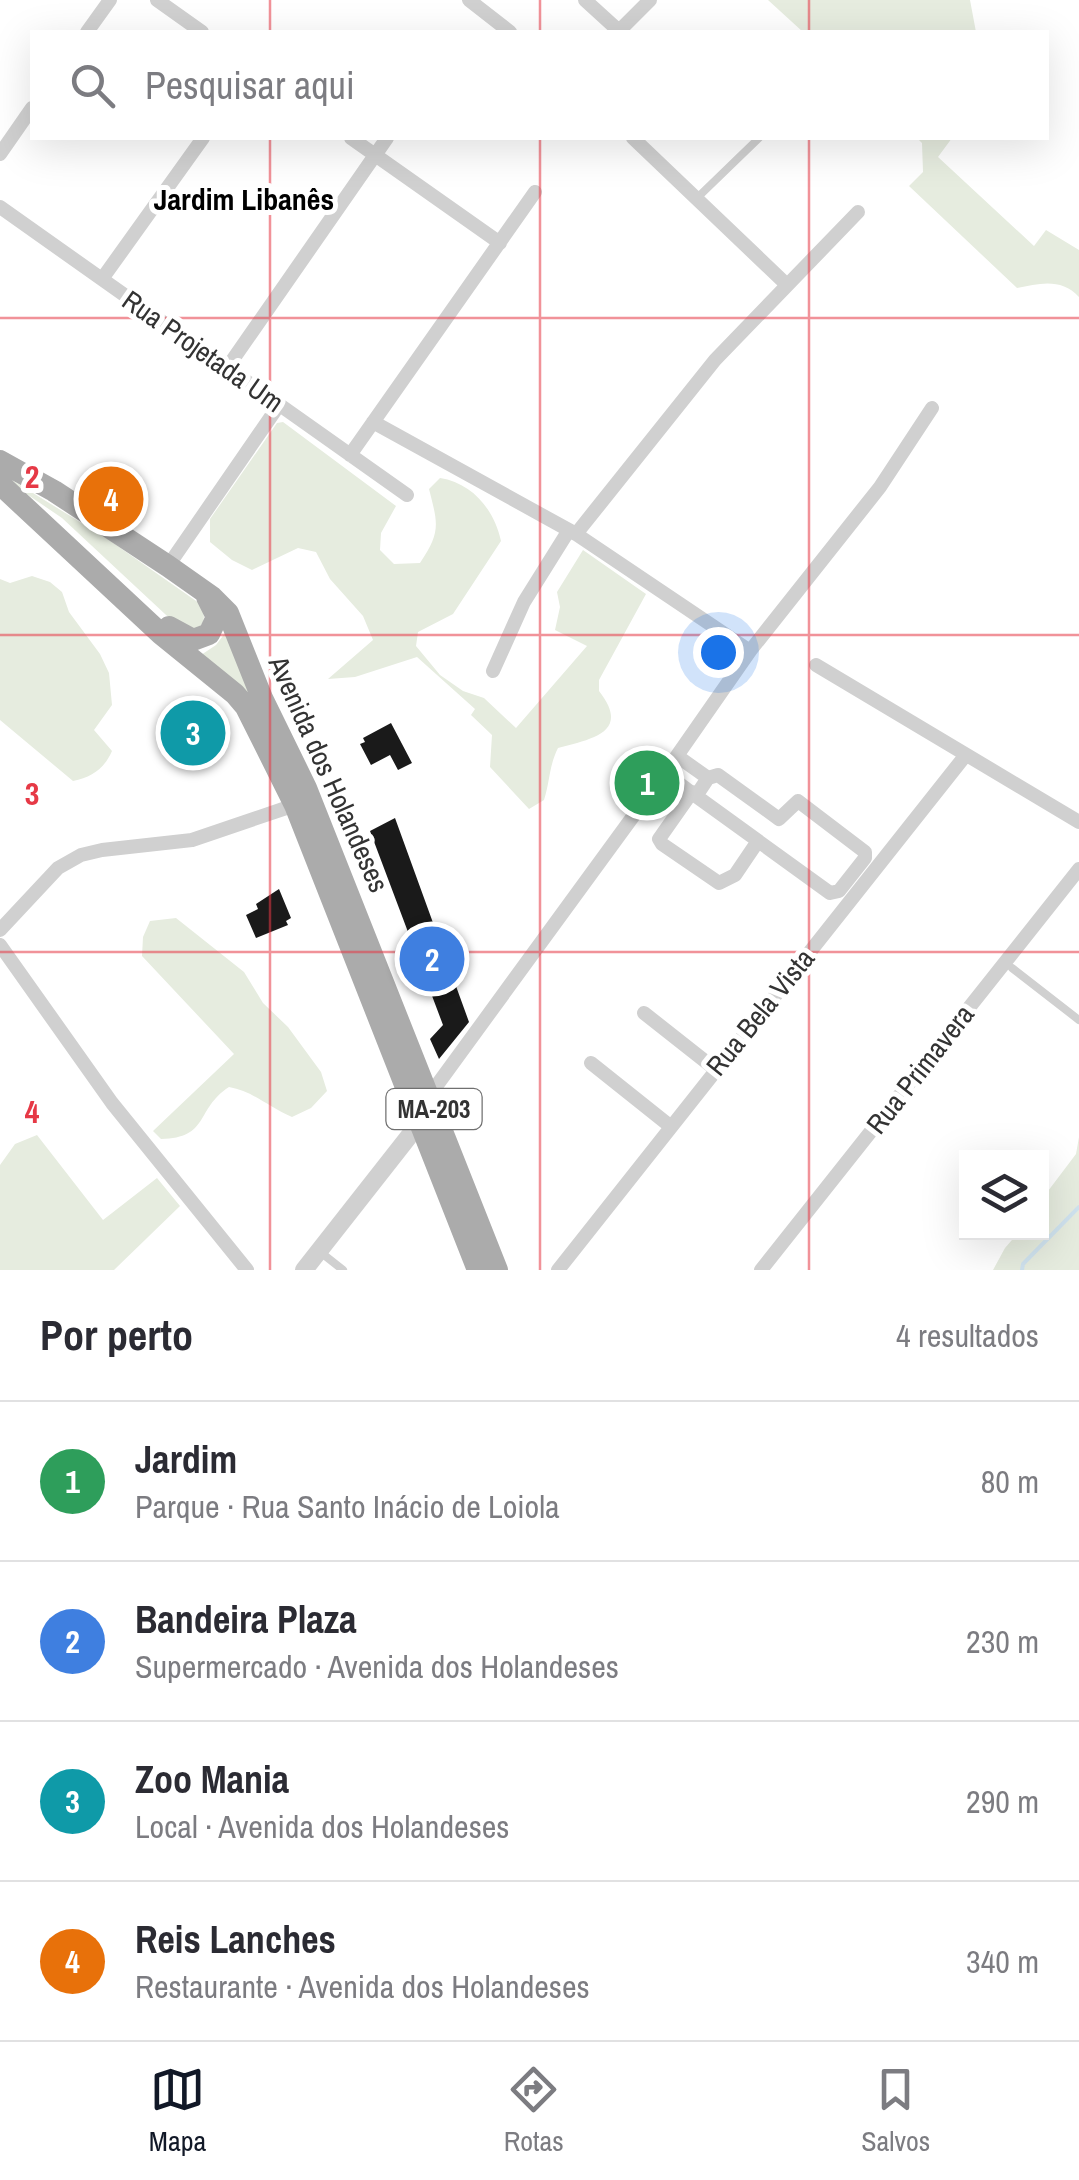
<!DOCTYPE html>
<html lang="pt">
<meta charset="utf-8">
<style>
:root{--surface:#fff;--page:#f7f7f7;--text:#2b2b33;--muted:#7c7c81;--line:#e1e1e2;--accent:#111827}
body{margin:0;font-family:"Archivo Narrow",sans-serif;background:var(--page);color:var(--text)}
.controls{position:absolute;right:30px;bottom:30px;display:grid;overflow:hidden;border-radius:0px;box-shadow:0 10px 40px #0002}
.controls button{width:90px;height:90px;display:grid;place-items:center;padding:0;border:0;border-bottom:2px solid var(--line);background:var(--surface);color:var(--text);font:50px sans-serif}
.you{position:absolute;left:718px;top:652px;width:35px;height:35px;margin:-25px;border:8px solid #fff;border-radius:50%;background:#1a73e8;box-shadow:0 0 0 15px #1a73e833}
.badge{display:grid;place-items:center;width:65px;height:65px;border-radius:50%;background:var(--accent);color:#fff;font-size:32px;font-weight:700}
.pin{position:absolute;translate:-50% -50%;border:5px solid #fff;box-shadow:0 2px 10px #0006}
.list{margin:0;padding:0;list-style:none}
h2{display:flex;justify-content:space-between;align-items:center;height:130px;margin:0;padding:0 40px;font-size:42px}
h2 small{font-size:32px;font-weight:400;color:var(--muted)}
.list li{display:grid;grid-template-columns:65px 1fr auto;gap:30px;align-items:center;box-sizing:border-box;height:160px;padding:0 40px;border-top:2px solid var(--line)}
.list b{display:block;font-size:38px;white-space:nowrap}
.list p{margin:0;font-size:32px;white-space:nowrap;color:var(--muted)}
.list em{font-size:32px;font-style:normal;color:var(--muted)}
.icon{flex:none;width:55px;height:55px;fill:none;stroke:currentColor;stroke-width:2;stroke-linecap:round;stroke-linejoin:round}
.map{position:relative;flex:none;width:1079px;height:1270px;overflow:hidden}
.search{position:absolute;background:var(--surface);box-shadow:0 10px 40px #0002;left:30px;right:30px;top:30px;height:110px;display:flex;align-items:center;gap:25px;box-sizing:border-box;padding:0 35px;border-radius:0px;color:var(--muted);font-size:38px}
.sheet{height:770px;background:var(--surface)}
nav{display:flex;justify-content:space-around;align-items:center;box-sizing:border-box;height:140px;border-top:2px solid var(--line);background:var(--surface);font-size:28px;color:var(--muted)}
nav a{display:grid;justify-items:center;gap:5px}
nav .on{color:var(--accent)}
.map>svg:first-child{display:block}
.green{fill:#e6ecdf}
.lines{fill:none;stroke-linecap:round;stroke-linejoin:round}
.stream{stroke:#cfe2ee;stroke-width:4}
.building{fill:#1a1a1a}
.service{stroke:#d0d0d0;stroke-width:8}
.minor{stroke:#d0d0d0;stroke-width:14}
.tertiary{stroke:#d0d0d0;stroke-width:18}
.primary{stroke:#ababab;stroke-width:22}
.grid{fill:none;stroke:#e63946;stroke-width:2.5;stroke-opacity:0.55}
.labels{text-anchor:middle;stroke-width:10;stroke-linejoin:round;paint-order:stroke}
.shield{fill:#fff;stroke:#707070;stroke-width:2.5}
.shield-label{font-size:25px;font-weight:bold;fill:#333}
.street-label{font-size:28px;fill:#333;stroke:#fff}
.neighbourhood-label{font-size:30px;font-weight:bold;fill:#000;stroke:#fff}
.grid-label{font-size:32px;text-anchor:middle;font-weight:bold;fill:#e63946;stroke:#fff;stroke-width:10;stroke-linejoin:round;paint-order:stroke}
</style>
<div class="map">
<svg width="1079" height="1270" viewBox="0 0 1079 1270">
<rect width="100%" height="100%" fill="#fff"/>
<path class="green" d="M 768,0 L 970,0 L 976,32 L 803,32 Z
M 917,138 L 952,138 L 938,157 L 1034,246 L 1046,230 L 1079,250 L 1079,297 C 1062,278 1040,283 1017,288 L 909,186 L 923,172 L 922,143 Z
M 283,422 L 396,506 L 381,533 L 380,550 L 394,564 L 420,563 C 441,532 438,524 429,489 L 440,478 C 472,483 494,509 501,541 L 453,614 L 418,632 L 416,646 L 440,675 L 463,691 L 484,698 L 516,728 L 587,646 L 555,630 L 560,607 L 557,592 L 583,550 L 646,594 L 599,680 L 599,691 C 631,732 593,739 558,748 C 549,766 550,781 544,800 L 529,809 L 490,767 L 492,735 L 471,715 L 475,709 L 417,657 L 355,677 L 328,679 L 373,640 L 363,616 L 330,579 L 316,552 L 298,548 L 252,570 L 232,560 L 210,542 L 210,519 L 277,423 Z
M 12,480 L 109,540 L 199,603 C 204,613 207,618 199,628 L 180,628 L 62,518 L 9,482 Z
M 32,576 L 50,582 L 62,592 L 69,612 L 100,654 L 109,673 L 112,705 L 94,730 L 112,751 C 104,769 92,777 73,781 L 0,720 L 0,579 L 10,583 Z
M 225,633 L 258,704 L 201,655 L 216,645 Z
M 176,918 L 244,972 L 263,1003 L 288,1027 L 321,1072 L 327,1091 L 311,1108 L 292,1117 C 268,1107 253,1091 229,1087 C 195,1109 210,1138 161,1139 L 153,1131 L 234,1054 L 142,956 L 143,937 L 150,921 Z
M 37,1135 L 103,1220 L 157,1178 L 180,1206 L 114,1270 L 0,1270 L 0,1165 L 15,1144 Z
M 1079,1137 L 1079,1270 L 993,1270 L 1005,1248 L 1018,1233 L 1042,1232 L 1042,1199 L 1076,1154 Z"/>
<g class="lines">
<path class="stream" d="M 1022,1270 L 1023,1264 L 1079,1207"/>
</g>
<path class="building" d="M 181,705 L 197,718 L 205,709 L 222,723 L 204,744 L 199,740 L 188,754 L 179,746 L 182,742 L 164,726 Z
M 391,723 L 412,763 L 398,770 L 390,755 L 371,765 L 360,744 L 365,742 L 363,738 Z
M 395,818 L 469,1022 L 439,1059 L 430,1039 L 443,1025 L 370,831 Z
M 279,889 L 291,918 L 286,921 L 288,925 L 256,938 L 246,915 L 258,909 L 256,904 Z"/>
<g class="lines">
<path class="service" d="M 697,198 L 759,138
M 1012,968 L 1079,1020
M 319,1251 L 343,1270"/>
<path class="minor" d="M 157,0 L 202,32
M 469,0 L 510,32
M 585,0 L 619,31
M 87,32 L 110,0
M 618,32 L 650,0
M 351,138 L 500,243
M 633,138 L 787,285
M 0,154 L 32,108
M 0,207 L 407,495
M 102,279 L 203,138
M 227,368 L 387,138
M 373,422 L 576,534 L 750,651
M 350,455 L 535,192
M 576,534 L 715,360 L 858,212
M 168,566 L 279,405
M 816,665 L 1079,822
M 493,671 L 524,602 L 569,530
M 665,773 L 696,796 L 708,778 L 677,756
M 692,792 L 659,839 L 662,844 L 719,883 L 735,875 L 758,841
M 696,796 L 830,893 L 839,891 L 865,858 L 865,852 L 798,801 L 779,819 L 718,775 L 708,778
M 0,930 L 58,868 L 81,855 L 102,850 L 192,840 L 295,805
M 0,945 L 112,1103 L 247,1270
M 644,1013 L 715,1069
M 591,1063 L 670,1126
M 429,1096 L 672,763 L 750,651 L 880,487 L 932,408
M 558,1270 L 965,756
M 761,1270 L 1079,869"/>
<path class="tertiary" d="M 304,1270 L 421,1121"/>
<path class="primary" d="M 0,461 L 54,491 L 168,566 L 212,597 L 228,613 L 262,698 L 306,788 L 497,1270
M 0,484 L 161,634 L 235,694 L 246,707 L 295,805 L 478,1270
M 169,627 L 193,640 L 209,634 L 217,617 L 207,597"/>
</g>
<path class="grid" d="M 270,0 L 270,32M 540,0 L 540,32M 809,0 L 809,32M 270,138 L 270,1270M 540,138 L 540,1270M 809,138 L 809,1270M 0,318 L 1079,318M 0,635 L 1079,635M 0,952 L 1079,952"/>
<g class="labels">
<rect class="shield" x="386.5" y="1089" width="95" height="40" rx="8"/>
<g class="shield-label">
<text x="434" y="1118">MA-203</text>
</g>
<g class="street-label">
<text transform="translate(203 351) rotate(35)" y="10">Rua Projetada Um</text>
<text transform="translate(329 774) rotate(66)" y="10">Avenida dos Holandeses</text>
<text transform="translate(760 1012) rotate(-51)" y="10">Rua Bela Vista</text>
<text transform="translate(920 1069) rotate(-52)" y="10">Rua Primavera</text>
</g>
<g class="neighbourhood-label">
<text x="244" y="210">Jardim Libanês</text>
</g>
</g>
<g class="grid-label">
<text x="32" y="488">2</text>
<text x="32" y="805">3</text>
<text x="32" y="1123">4</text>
</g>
</svg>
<div class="controls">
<button><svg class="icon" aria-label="layers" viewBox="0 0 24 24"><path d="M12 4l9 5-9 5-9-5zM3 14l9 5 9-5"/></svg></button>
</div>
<div class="you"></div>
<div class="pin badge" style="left:647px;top:783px;background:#2e9e5b">1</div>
<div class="pin badge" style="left:432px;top:959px;background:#3f7fe0">2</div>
<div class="pin badge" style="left:193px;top:733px;background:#0f9aa8">3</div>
<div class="pin badge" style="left:111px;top:499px;background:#e8710a">4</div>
<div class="search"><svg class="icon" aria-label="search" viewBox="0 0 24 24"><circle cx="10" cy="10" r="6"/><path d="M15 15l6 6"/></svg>Pesquisar aqui</div>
</div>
<section class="sheet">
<h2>Por perto<small>4 resultados</small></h2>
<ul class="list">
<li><span class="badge" style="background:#2e9e5b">1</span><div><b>Jardim</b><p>Parque · Rua Santo Inácio de Loiola</p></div><em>80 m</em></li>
<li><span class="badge" style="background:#3f7fe0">2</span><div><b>Bandeira Plaza</b><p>Supermercado · Avenida dos Holandeses</p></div><em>230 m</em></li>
<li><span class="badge" style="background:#0f9aa8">3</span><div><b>Zoo Mania</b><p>Local · Avenida dos Holandeses</p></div><em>290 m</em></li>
<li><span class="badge" style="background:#e8710a">4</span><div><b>Reis Lanches</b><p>Restaurante · Avenida dos Holandeses</p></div><em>340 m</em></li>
</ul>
</section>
<nav>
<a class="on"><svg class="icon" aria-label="map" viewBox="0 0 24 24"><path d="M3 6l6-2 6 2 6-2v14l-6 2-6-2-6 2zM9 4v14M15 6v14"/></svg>Mapa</a>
<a><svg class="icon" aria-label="directions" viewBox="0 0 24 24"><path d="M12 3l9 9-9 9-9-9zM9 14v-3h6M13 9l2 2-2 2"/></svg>Rotas</a>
<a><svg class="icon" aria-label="saved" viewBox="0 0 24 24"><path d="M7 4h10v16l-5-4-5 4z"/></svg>Salvos</a>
</nav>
